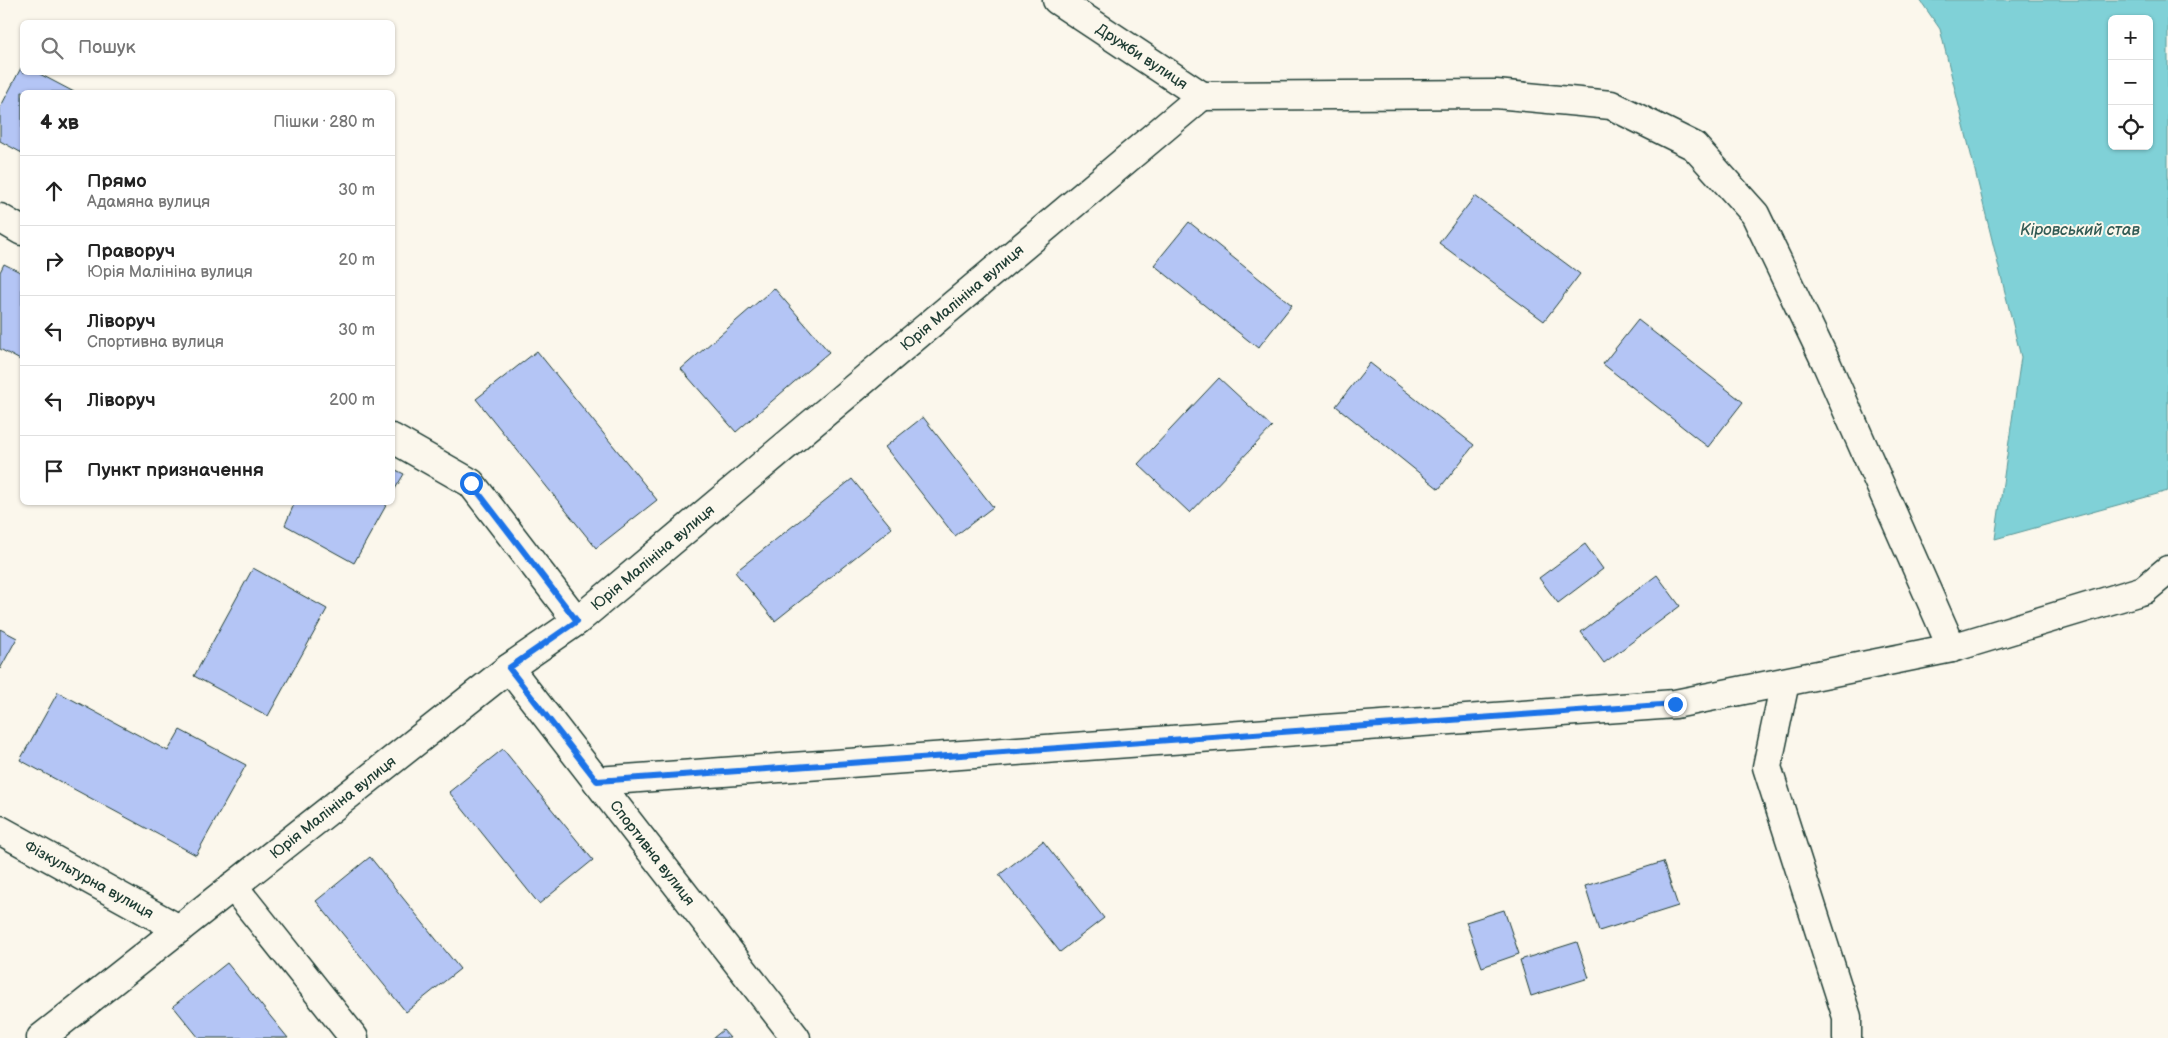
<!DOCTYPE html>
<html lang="uk">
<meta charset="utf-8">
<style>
:root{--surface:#fff;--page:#f2f2f2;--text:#222;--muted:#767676;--line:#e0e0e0}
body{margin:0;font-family:"Balsamiq Sans",sans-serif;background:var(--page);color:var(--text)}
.controls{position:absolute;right:15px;top:15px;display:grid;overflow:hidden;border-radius:8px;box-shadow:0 1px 4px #0004}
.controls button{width:45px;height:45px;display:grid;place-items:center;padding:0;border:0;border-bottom:1px solid var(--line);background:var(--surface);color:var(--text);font:25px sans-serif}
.stop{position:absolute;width:15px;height:15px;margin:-11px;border:4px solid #1a73e8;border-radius:50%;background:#fff}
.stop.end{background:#1a73e8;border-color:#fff;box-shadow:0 1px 5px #0008}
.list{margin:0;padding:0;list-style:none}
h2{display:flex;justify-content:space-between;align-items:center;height:65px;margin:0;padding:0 20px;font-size:21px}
h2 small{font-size:16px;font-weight:400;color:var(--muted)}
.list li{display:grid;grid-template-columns:32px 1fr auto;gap:15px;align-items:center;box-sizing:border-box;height:70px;padding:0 20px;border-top:1px solid var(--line)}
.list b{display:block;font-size:19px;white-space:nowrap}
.list p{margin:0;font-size:16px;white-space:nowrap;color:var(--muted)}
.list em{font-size:16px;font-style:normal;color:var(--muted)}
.icon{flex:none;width:28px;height:28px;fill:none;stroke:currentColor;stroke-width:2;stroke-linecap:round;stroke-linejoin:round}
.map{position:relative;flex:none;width:2168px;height:1038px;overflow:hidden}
.search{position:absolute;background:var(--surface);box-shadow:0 1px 4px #0004;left:20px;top:20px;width:375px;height:55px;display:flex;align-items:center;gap:12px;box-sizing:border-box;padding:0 18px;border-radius:8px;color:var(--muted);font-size:19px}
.panel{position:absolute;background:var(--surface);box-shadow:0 1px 4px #0004;left:20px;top:90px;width:375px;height:415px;border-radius:8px}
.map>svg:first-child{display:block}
.water{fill:#80d1d7;stroke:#599696;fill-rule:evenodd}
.building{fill:#b4c5f5;stroke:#1f3d34}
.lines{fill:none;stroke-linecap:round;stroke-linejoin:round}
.minor-casing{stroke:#1f3d34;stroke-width:31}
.minor{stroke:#fbf7ec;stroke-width:28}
.route{stroke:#1a73e8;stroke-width:6}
.labels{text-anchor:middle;stroke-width:4;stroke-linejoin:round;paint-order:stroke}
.street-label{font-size:15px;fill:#1f3d34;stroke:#fbf7ec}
.water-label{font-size:16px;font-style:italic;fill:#325b55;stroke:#fbf7ec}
</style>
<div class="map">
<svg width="2168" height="1038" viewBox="0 0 2168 1038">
<rect width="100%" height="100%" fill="#fbf7ec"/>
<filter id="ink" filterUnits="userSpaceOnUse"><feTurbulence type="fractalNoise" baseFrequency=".02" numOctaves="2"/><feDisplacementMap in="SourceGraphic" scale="10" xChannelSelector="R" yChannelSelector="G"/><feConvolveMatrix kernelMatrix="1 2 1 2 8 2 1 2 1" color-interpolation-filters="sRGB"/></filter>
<g filter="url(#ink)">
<path class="water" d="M 1920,0 L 2168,0 L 2168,491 L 1995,539 L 2021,357 L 1940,29 ZM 2112,19 L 2149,19 L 2149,146 L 2112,146 Z"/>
<path class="building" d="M 22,66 L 22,72 L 36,72 L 74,92 L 22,92 L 22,153 L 0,141 L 0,108 Z
M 1475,196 L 1580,274 L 1544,321 L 1439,243 Z
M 1189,222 L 1292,305 L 1258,348 L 1154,265 Z
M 4,264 L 22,273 L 22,361 L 0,349 L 0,272 Z
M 774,288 L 829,352 L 736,432 L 681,369 Z
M 1638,320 L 1743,402 L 1708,447 L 1603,364 Z
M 537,351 L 657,500 L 596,548 L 476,399 Z
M 1370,363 L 1474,445 L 1439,489 L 1336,406 Z
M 1219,378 L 1272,427 L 1190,513 L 1138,464 Z
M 923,417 L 993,507 L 955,536 L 885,447 Z
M 392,468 L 404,474 L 392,494 Z
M 852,479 L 892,528 L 775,621 L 735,572 Z
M 295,502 L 388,502 L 354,563 L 285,525 Z
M 1585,544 L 1603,569 L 1558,603 L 1539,578 Z
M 253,568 L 327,609 L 268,716 L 194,676 Z
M 1657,575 L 1680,606 L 1604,663 L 1581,632 Z
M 0,629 L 17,638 L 0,669 Z
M 58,692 L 168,751 L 180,730 L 246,765 L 196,855 L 20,760 Z
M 503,749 L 593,860 L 539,904 L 449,792 Z
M 1043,841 L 1104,918 L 1060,952 L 999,875 Z
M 370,857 L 460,969 L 406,1012 L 316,901 Z
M 1663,862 L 1678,906 L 1599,931 L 1585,886 Z
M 1504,910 L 1519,954 L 1482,967 L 1466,922 Z
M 1577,942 L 1589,978 L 1531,996 L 1520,960 Z
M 227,963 L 288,1038 L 199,1038 L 173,1006 Z
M 723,1030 L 730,1038 L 713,1038 Z"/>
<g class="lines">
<defs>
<g id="minor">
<path id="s1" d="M 1057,0 L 1202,96"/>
<path d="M 1202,96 L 1496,94 L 1611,105 L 1694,146 L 1755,214 L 1825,360 L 1952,648 L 2144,590 L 2168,570"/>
<path d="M 0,218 L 22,231"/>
<path d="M 392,438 L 471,483 L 577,621"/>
<path id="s2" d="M 509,668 L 796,1038"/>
<path d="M 1785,682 L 1767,767 L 1847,1017 L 1847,1038"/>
<path d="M 597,781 L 1675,704 L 1952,648"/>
<path id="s3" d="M 0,830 L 179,929"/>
<path d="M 233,886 L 354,1038"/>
<path id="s4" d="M 41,1038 L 509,668 L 577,621 L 1202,96"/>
</g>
</defs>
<use href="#minor" class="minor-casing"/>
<use href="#minor" class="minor"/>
</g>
</g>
<g class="lines" filter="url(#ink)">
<path class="route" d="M 471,483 L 577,621 L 509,668 L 597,781 L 1675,704"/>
</g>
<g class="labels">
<g class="street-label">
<text dy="5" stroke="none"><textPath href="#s1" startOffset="102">Дружби вулиця</textPath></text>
<text dy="5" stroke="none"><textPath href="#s4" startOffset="1182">Юрія Малініна вулиця</textPath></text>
<text dy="5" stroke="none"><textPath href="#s4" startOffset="778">Юрія Малініна вулиця</textPath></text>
<text dy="5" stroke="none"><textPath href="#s4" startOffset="372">Юрія Малініна вулиця</textPath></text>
<text dy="5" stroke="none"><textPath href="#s2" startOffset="234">Спортивна вулиця</textPath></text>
<text dy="5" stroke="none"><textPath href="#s3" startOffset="102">Фiзкультурна вулиця</textPath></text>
</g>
<g class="water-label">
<text x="2080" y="235">Кіровський став</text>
</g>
</g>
</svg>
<div class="controls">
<button>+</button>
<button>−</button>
<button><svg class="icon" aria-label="locate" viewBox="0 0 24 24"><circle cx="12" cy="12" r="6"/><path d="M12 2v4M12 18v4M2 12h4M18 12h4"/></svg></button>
</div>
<div class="stop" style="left:471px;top:483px"></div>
<div class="stop end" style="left:1675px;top:704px"></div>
<div class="search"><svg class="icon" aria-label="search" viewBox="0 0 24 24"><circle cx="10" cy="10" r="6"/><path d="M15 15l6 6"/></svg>Пошук</div>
<section class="panel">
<h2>4 хв<small>Пішки · 280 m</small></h2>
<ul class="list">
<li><svg class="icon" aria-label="ahead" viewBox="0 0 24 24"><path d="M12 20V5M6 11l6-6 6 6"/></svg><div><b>Прямо</b><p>Адамяна вулиця</p></div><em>30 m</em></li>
<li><svg class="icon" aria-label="right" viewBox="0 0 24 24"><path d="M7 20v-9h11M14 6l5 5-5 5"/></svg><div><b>Праворуч</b><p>Юрія Малініна вулиця</p></div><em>20 m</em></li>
<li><svg class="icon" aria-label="left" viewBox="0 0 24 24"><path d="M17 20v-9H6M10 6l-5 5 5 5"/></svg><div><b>Ліворуч</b><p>Спортивна вулиця</p></div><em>30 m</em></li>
<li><svg class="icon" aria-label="left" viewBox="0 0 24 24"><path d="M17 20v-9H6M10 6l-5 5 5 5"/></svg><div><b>Ліворуч</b></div><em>200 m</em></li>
<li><svg class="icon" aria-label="arrive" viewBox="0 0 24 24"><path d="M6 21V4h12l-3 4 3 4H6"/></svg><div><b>Пункт призначення</b></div></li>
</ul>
</section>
</div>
